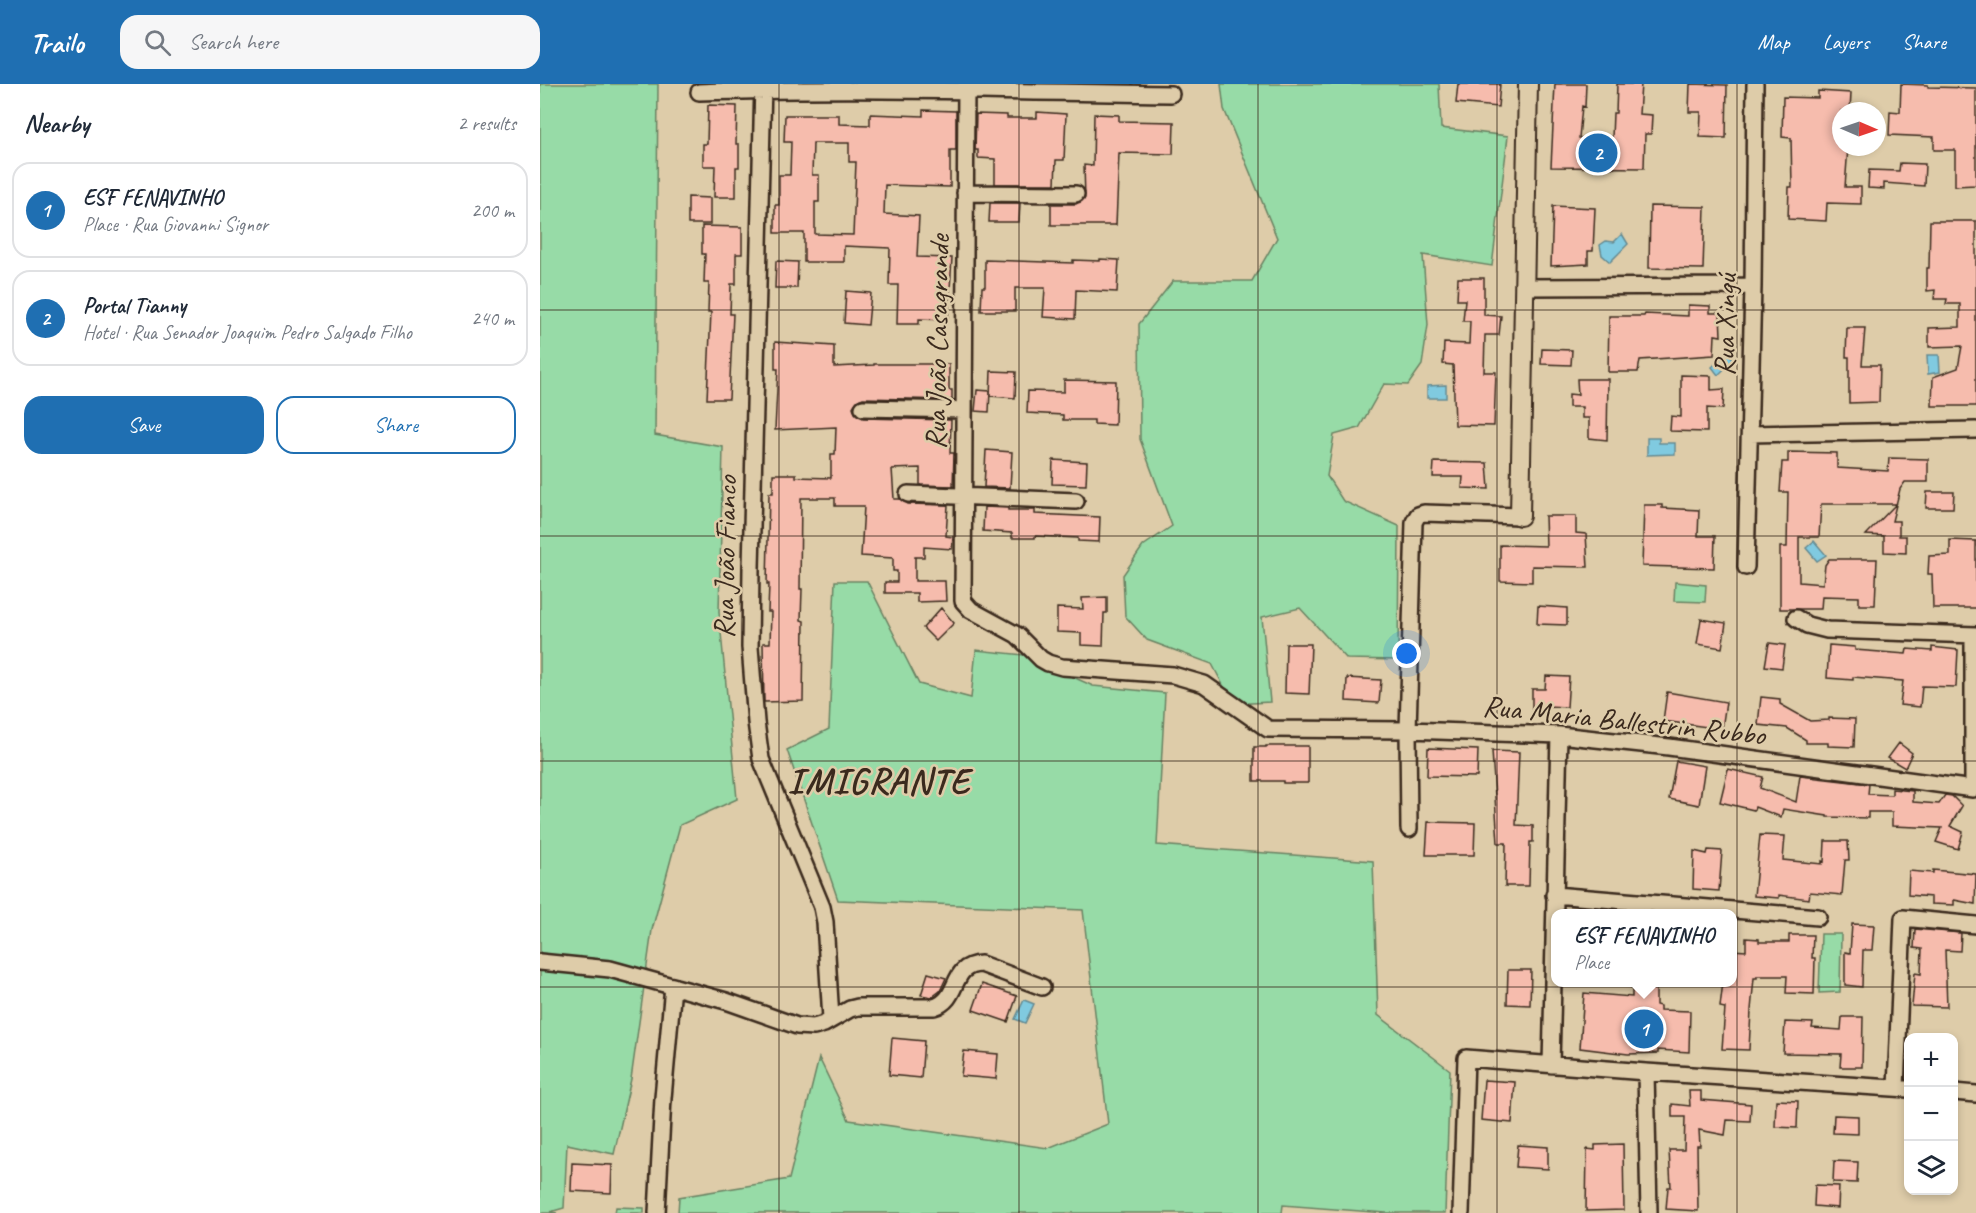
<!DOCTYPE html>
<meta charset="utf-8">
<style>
:root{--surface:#fff;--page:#f6f6f7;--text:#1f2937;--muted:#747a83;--line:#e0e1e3;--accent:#1f6fb2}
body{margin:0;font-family:Caveat,sans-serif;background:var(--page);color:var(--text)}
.controls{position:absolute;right:18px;bottom:18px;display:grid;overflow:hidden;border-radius:12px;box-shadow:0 3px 9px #0003}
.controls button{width:54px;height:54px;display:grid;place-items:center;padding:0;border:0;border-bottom:2px solid var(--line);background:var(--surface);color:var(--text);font:30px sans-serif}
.compass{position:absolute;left:1292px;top:18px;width:54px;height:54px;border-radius:50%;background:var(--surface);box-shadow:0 3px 9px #0003;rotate:92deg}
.you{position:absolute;left:867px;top:570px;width:21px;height:21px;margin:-15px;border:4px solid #fff;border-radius:50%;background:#1a73e8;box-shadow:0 0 0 9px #1a73e833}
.badge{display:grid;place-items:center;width:39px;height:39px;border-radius:50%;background:var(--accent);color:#fff;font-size:20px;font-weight:700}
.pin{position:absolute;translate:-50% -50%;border:3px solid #fff;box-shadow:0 2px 6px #0006}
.popup{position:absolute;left:1011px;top:825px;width:186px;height:78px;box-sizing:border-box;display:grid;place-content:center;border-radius:12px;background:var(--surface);filter:drop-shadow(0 2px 4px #0005);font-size:20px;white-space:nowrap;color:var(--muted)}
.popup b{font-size:22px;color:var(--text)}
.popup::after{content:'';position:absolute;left:50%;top:100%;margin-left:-12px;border:12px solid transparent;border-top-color:var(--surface)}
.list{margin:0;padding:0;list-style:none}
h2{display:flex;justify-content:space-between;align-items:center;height:78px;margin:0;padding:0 24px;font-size:26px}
h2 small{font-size:20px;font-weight:400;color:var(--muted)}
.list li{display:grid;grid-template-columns:39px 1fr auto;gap:18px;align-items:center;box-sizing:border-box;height:96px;margin:0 12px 12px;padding:0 12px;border:2px solid var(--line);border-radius:18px}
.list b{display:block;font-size:22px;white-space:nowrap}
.list p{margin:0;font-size:20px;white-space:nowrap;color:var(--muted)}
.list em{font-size:20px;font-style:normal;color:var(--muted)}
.actions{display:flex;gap:12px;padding:18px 24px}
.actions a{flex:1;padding:14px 0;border:2px solid var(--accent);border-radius:18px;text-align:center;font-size:21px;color:var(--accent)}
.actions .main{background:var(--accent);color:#fff}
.icon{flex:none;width:33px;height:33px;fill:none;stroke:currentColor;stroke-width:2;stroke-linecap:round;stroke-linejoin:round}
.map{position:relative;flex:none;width:1436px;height:1129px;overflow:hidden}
header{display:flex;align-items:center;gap:36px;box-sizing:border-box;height:84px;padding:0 30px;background:var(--accent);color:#fff}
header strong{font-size:28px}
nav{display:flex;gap:33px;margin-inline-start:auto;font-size:21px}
.search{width:420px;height:54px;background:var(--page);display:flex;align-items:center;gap:15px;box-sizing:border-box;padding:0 21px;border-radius:18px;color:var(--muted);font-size:22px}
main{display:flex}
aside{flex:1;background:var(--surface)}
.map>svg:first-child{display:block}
.green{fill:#97dba7;stroke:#698262;stroke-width:1.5}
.water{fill:#80cae0;stroke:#648a92;stroke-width:1.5}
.building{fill:#f6bcad;stroke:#3b2a1e;stroke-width:1.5;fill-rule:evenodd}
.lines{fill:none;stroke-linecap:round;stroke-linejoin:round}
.minor-casing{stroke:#3b2a1e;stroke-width:20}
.tertiary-casing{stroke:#3b2a1e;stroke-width:22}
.minor{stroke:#decca9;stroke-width:15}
.tertiary{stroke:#decca9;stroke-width:18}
.grid{fill:none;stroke:#3b2a1e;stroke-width:1.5;stroke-opacity:0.55}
.labels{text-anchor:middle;stroke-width:5;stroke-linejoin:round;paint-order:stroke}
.street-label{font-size:30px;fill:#3b2a1e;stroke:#decca9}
.district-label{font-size:36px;font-weight:bold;letter-spacing:1.5px;fill:#3b2a1e;stroke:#decca9}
</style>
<header>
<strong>Trailo</strong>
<div class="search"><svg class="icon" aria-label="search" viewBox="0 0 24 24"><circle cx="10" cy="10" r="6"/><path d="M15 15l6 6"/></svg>Search here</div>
<nav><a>Map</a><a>Layers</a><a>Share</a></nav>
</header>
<main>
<aside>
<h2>Nearby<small>2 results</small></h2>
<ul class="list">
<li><span class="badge">1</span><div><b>ESF FENAVINHO</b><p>Place · Rua Giovanni Signor</p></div><em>200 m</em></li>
<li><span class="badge">2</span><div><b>Portal Tianny</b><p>Hotel · Rua Senador Joaquim Pedro Salgado Filho</p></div><em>240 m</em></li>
</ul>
<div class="actions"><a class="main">Save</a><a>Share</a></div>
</aside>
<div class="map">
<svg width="1436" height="1129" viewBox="0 0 1436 1129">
<rect width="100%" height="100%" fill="#decca9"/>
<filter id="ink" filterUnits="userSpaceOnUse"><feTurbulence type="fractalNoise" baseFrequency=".0167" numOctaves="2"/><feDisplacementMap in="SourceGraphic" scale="12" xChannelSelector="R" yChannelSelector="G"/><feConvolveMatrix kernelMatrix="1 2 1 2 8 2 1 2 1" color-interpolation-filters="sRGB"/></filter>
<g filter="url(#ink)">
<path class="green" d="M 0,0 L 118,0 L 115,351 L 183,363 L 179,528 L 197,715 L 140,741 L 112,846 L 91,995 L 74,1070 L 27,1060 L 24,1124 L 10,1128 L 17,1129 L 0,1129 Z
M 681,0 L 899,0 L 901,44 L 968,52 L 952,182 L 883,171 L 888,241 L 882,281 L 868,301 L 844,300 L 819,344 L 794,351 L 787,392 L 803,417 L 859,442 L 858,576 L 807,575 L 760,524 L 722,533 L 730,618 L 693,620 L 672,580 L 607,556 L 585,532 L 583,491 L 603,462 L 632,442 L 600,355 L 599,240 L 633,197 L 712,197 L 737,154 L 684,25 Z
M 295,497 L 327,497 L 379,600 L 431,614 L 436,566 L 484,571 L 553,602 L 625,609 L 617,761 L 833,777 L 838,931 L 910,986 L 905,1129 L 846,1129 L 743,1121 L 742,1129 L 138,1129 L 139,1113 L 249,1095 L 279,974 L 309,1036 L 508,1064 L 568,1040 L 543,826 L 298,816 L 247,666 L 289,645 Z
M 1135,498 L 1166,501 L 1165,518 L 1134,517 Z
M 1281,850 L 1301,850 L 1300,908 L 1279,909 Z
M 76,1123 L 104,1124 L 104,1129 L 75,1129 Z"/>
<path class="water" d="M 1082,150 L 1088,160 L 1070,178 L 1062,171 L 1060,161 L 1066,157 L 1074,158 Z
M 1188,268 L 1194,276 L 1178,291 L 1172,283 Z
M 1387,271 L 1399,271 L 1400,288 L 1388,290 Z
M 906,301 L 906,314 L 887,314 L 887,302 Z
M 1107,354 L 1119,354 L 1119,359 L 1135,359 L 1135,370 L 1107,371 Z
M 1274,457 L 1286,471 L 1277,477 L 1266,464 Z
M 484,916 L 494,920 L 485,939 L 475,935 Z"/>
<path class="building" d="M 918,0 L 960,0 L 958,23 L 916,19 Z
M 1015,0 L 1046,0 L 1045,23 L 1042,22 L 1039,54 L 1072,54 L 1073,29 L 1076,29 L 1077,0 L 1101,0 L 1099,30 L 1112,31 L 1111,50 L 1105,50 L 1104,84 L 1011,83 Z
M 1150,0 L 1187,1 L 1186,54 L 1160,53 L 1161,28 L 1149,28 Z
M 1361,0 L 1388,1 L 1388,3 L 1436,4 L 1436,101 L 1415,102 L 1415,66 L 1394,66 L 1394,53 L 1349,51 L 1350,27 L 1360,28 Z
M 1278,7 L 1311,9 L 1310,27 L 1301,27 L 1301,63 L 1308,63 L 1305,103 L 1321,103 L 1321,120 L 1287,119 L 1286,137 L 1248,135 L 1249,103 L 1252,103 L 1251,54 L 1242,53 L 1243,13 L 1278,14 Z
M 168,21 L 197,22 L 196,60 L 199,60 L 199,83 L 196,83 L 196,113 L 174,113 L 175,82 L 163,82 L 163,60 L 167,60 Z
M 383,26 L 416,27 L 416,66 L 410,66 L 410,103 L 345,101 L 344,130 L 379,132 L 377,173 L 412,174 L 408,236 L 379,235 L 379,240 L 357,240 L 358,201 L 349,201 L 350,164 L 304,162 L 304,178 L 264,178 L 264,149 L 235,149 L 235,121 L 239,121 L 239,91 L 250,91 L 251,58 L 244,58 L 245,31 L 299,31 L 299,40 L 330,41 L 330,30 L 383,32 ZM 273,59 L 309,59 L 309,78 L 316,78 L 313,151 L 275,150 L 275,118 L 279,118 L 279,91 L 272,91 Z
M 497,28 L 526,30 L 524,76 L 516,76 L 515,100 L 455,100 L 455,75 L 438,74 L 438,66 L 435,66 L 436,30 L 467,31 L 467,34 L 497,34 Z
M 554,30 L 579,31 L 579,37 L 634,38 L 633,70 L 579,69 L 576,141 L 511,141 L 511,120 L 536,120 L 545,114 L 544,81 L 553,82 Z
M 1360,79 L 1385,80 L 1384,102 L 1344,99 L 1344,105 L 1328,104 L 1329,86 L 1359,87 Z
M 148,113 L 170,114 L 170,140 L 148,140 Z
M 450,119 L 480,119 L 479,138 L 449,138 Z
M 1013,122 L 1055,124 L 1053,167 L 1048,167 L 1048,180 L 1011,182 Z
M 1110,122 L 1165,123 L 1163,185 L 1109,184 Z
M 1390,137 L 1436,137 L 1436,322 L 1392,322 L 1393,293 L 1418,284 L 1422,262 L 1389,263 L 1389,244 L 1420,243 L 1420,220 L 1406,220 L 1407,215 L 1394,215 L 1395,206 L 1387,207 L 1387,184 L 1389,184 Z
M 162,142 L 202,143 L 202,170 L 196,170 L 196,200 L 191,200 L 190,230 L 193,230 L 189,315 L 167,315 L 171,228 L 168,228 L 169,199 L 164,199 L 165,170 L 162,170 Z
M 560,175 L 579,176 L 577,208 L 536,206 L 535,235 L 503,233 L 505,204 L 475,204 L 475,227 L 441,227 L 442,203 L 445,203 L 445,176 L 533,179 L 533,176 L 560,177 Z
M 236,177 L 258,178 L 257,204 L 235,204 Z
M 918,194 L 944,194 L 944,231 L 961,232 L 959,251 L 945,251 L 944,288 L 956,288 L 954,342 L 915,341 L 913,281 L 903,280 L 904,259 L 929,260 L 930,237 L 923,237 L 925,216 L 917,216 Z
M 306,207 L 331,209 L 328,241 L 304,239 Z
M 1148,221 L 1170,222 L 1170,229 L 1180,229 L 1181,252 L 1175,251 L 1174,271 L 1100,276 L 1098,288 L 1068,288 L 1069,232 L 1104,232 L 1105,230 L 1148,232 Z
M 1307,244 L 1325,244 L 1322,281 L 1340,281 L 1339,318 L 1309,319 L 1309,273 L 1306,273 Z
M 235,258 L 294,262 L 294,283 L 334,281 L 334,280 L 409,280 L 409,306 L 412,306 L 412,316 L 323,314 L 318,316 L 313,323 L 315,329 L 323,334 L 411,336 L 410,369 L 414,369 L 413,402 L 380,401 L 380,384 L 352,385 L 354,415 L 360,415 L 368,420 L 408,421 L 406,452 L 413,453 L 412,465 L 384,463 L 384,473 L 375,473 L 375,497 L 405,497 L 406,517 L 377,518 L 377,509 L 345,509 L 345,498 L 357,498 L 357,487 L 353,487 L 353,474 L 321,472 L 324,422 L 295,422 L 295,414 L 261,414 L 260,505 L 262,505 L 261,536 L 264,537 L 263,617 L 224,618 L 223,559 L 230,559 L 231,528 L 228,528 L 229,500 L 227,500 L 229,409 L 233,409 L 233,390 L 256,390 L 256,393 L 291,394 L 291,370 L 295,370 L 296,343 L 235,346 L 238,285 L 235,285 Z
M 1002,265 L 1032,266 L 1031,281 L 1001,280 Z
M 451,287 L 476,288 L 475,314 L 450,312 Z
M 1141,291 L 1171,292 L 1171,306 L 1184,305 L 1183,325 L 1167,324 L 1167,348 L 1130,347 L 1131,332 L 1141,333 Z
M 1037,295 L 1068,295 L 1067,356 L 1049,354 L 1049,334 L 1042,334 L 1042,323 L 1029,323 L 1029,310 L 1038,311 Z
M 524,296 L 576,297 L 575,341 L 554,340 L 554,336 L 523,336 L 523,331 L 487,329 L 488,307 L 524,308 Z
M 437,306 L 450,307 L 449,328 L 435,327 Z
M 446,366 L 472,368 L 470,404 L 444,403 Z
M 1248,368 L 1297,369 L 1297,384 L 1348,387 L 1349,374 L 1388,375 L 1388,398 L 1365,398 L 1360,405 L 1352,437 L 1359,437 L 1359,452 L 1366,452 L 1366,469 L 1344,468 L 1344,452 L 1326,451 L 1356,420 L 1281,420 L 1279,453 L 1259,453 L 1259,498 L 1283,500 L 1285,481 L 1289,475 L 1337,475 L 1335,521 L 1319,521 L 1319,513 L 1282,512 L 1281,525 L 1240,525 L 1240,463 L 1247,463 L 1248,408 L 1240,408 L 1242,378 L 1248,378 Z
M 513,376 L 547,378 L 546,401 L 512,400 Z
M 894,378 L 947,379 L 949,405 L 922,404 L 923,393 L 893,393 Z
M 1387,408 L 1414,408 L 1413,424 L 1386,424 Z
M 1104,421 L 1122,421 L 1122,424 L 1159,426 L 1158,452 L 1175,452 L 1174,484 L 1102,482 Z
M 444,423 L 468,424 L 468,426 L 495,426 L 495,430 L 560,433 L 559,458 L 538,457 L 538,454 L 495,452 L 495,454 L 472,454 L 472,449 L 443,447 Z
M 1005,432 L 1036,432 L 1036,449 L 1046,450 L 1048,483 L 992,482 L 992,498 L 960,497 L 960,461 L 1006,462 Z
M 1410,456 L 1436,457 L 1436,524 L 1393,524 L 1392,490 L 1388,490 L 1389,472 L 1410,471 Z
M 567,513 L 567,529 L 564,529 L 563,562 L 541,561 L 541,549 L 517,548 L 517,524 L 543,525 L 542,514 Z
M 998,522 L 1027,524 L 1027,541 L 997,540 Z
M 401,524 L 414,539 L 396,557 L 383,544 Z
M 1161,535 L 1186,539 L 1182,564 L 1157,560 Z
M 1229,559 L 1245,561 L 1242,584 L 1225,582 Z
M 746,560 L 771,560 L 769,610 L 745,609 Z
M 1289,561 L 1315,563 L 1315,566 L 1366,570 L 1367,565 L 1392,567 L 1392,563 L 1418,566 L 1416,603 L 1382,602 L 1380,623 L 1360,621 L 1363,597 L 1313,593 L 1313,596 L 1287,594 Z
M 1006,592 L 1029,593 L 1027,623 L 1006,622 L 1004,632 L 992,632 L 992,605 L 1005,605 Z
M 807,594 L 841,596 L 839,619 L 806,617 Z
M 1127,608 L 1186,618 L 1182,645 L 1123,637 Z
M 1221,613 L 1240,615 L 1240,620 L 1270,637 L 1289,636 L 1289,634 L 1315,635 L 1314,663 L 1288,662 L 1288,659 L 1266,659 L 1266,656 L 1247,644 L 1218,641 Z
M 1359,659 L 1372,669 L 1365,684 L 1348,674 Z
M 726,662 L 768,662 L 768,699 L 743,699 L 743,697 L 714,697 L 714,663 L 726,663 Z
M 888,664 L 938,666 L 937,693 L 887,692 Z
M 952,667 L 979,668 L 976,741 L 993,742 L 993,758 L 990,758 L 989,802 L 965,802 L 966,759 L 958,759 Z
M 1136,677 L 1165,682 L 1159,721 L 1129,715 Z
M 1188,685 L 1223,693 L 1220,704 L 1256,718 L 1260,692 L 1329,700 L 1328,710 L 1352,711 L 1352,705 L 1373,707 L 1373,718 L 1399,720 L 1405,711 L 1412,712 L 1422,722 L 1410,742 L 1423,748 L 1418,765 L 1396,758 L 1402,744 L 1352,742 L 1352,728 L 1328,728 L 1328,734 L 1287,733 L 1287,732 L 1243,725 L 1241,733 L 1215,723 L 1214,726 L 1180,718 Z
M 888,738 L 935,739 L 934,771 L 886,771 Z
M 1220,751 L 1245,752 L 1243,776 L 1282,780 L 1282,777 L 1284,778 L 1285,757 L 1308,757 L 1309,776 L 1305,776 L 1302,811 L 1270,808 L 1269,815 L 1239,811 L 1239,814 L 1214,812 Z
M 1168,766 L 1182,767 L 1179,807 L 1153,805 L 1154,767 L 1167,770 Z
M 1393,786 L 1436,790 L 1435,820 L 1414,816 L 1414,821 L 1391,820 L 1391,813 L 1368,811 L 1369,787 L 1393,789 Z
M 1312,840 L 1334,841 L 1332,866 L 1323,866 L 1322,903 L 1305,901 L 1305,868 L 1310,869 Z
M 1375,845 L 1421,849 L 1420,867 L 1405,866 L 1407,923 L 1372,922 L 1375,889 L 1381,890 L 1382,865 L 1374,864 Z
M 1249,851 L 1273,851 L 1272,874 L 1275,874 L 1274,910 L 1246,909 L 1247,892 L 1217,892 L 1217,894 L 1214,894 L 1211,926 L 1209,966 L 1182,965 L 1185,924 L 1180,923 L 1183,898 L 1192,898 L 1192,866 L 1206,867 L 1206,854 L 1219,855 L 1219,858 L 1249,858 Z
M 968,886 L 991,886 L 990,921 L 967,920 Z
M 388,889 L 406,894 L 400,907 L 392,913 L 381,911 Z
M 1092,898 L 1116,898 L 1116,921 L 1120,922 L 1120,926 L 1150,927 L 1149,968 L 1118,966 L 1118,969 L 1088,970 L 1040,964 L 1044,909 L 1092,913 Z
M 442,900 L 477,912 L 468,938 L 433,926 Z
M 1302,933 L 1323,933 L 1322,983 L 1300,983 L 1301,970 L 1243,969 L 1245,938 L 1273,939 L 1272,944 L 1301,946 Z
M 352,954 L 384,957 L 381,994 L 349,991 Z
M 424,967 L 458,970 L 456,995 L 421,992 Z
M 944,996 L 975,998 L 972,1039 L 941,1036 Z
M 1149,1007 L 1161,1007 L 1161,1016 L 1211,1020 L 1210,1037 L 1187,1036 L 1185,1051 L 1159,1046 L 1160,1062 L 1157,1062 L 1158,1127 L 1126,1125 L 1128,1103 L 1131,1103 L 1129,1066 L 1144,1066 L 1145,1033 L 1132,1033 L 1132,1020 L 1150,1022 Z
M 1236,1016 L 1258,1017 L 1257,1044 L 1235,1043 Z
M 1294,1031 L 1318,1032 L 1318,1050 L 1293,1049 Z
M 1083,1060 L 1084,1126 L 1046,1127 L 1047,1065 L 1055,1066 L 1055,1061 Z
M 978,1061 L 1008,1063 L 1008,1085 L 976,1083 Z
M 1294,1077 L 1318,1078 L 1317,1099 L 1293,1098 Z
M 32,1079 L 72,1081 L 71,1109 L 31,1107 Z
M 1275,1101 L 1299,1102 L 1298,1124 L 1274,1122 Z"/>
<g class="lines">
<defs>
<path id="minor" d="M 223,0 L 211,484 L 210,563 L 216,638 L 221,675 L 282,823 L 285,838 L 291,935
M 426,0 L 423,517 L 431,526 L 477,551 L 501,575 L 508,579 L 522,583 L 633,591 L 664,600 L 728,645 L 868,646 L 1019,651 L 1129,663 L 1433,705 L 1433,551
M 159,8 C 316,3 474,8 631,10
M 425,109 L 536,110
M 985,203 L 1213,202
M 323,324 L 423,326
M 1210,350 L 1436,346
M 368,410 L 536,417
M 1206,483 L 1213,202 L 1215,0
M 1256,534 L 1267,541 L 1287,546 L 1436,551
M 869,745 L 868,646 L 874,438 L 878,431 L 884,429 L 980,432
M 1014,811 L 1278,833
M 0,878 L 70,885 L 186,917 L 257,942 L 274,943 L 284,940 L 310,925 L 318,923 L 394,923 C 421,915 409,881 441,880 L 502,903
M 1011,981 L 1019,651
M 1106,988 L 1109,1129
M 1356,1004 L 1363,834 L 1436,841
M 1414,1008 L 1436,1010
M 117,1129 L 123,1014 L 133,902
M 921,1129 L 926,974 L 1106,988 L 1368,1005"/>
<path id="tertiary" d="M 980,432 L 988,0"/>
</defs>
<use href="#minor" class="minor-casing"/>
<use href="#tertiary" class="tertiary-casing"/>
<use href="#minor" class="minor"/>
<use href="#tertiary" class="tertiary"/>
</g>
</g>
<path class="grid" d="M 239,0 L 239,1129M 479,0 L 479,1129M 718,0 L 718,1129M 957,0 L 957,1129M 1197,0 L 1197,1129M 0,226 L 1436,226M 0,452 L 1436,452M 0,677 L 1436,677M 0,903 L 1436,903"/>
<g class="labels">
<g class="street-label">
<text transform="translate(1185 241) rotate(-89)" y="10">Rua Xingú</text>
<text transform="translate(397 258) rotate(-89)" y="10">Rua João Casagrande</text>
<text transform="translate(185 473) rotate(-89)" y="10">Rua João Fianco</text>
<text transform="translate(1084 636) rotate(6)" y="10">Rua Maria Ballestrin Rubbo</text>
</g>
<g class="district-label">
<text x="339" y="709">IMIGRANTE</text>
</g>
</g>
</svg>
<div class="controls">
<button>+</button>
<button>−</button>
<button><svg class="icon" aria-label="layers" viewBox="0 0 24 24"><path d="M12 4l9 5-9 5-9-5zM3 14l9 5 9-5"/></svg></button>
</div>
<svg class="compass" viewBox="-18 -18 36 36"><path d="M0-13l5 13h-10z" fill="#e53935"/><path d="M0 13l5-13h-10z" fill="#747a83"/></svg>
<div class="you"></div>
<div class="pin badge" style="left:1104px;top:945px">1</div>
<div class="popup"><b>ESF FENAVINHO</b>Place</div>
<div class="pin badge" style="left:1058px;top:69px">2</div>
</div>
</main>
